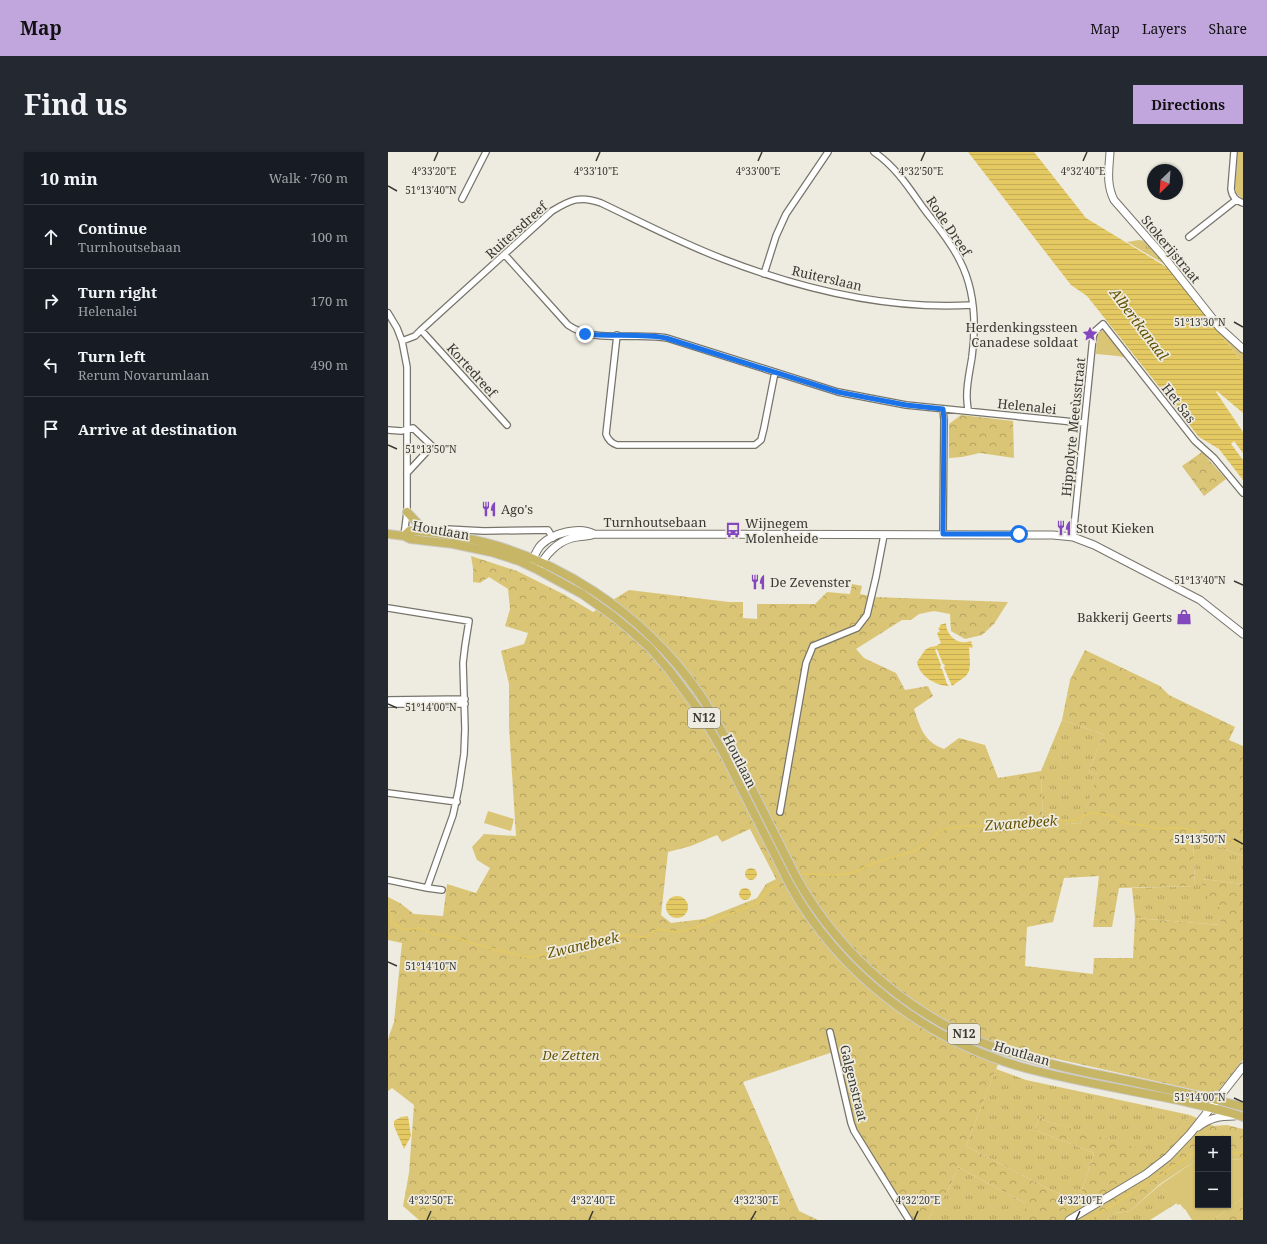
<!DOCTYPE html>
<meta charset="utf-8">
<style>
:root{--surface:#171b24;--page:#242831;--text:#f1f3f6;--muted:#9ea1a6;--line:#363941;--accent:#c0a6dd}
body{margin:0;font-family:"Noto Serif",serif;background:var(--page);color:var(--text)}
.controls{position:absolute;right:12px;bottom:12px;display:grid;overflow:hidden;border-radius:0px;box-shadow:0 1px 3px #0004}
.controls button{width:36px;height:36px;display:grid;place-items:center;padding:0;border:0;border-bottom:1px solid var(--line);background:var(--surface);color:var(--text);font:20px sans-serif}
.compass{position:absolute;left:759px;top:12px;width:36px;height:36px;border-radius:50%;background:var(--surface);box-shadow:0 1px 3px #0004;rotate:205deg}
.stop{position:absolute;width:12px;height:12px;margin:-9px;border:3px solid #1a73e8;border-radius:50%;background:#fff}
.stop.end{background:#1a73e8;border-color:#fff;box-shadow:0 1px 4px #0008}
.list{margin:0;padding:0;list-style:none}
h2{display:flex;justify-content:space-between;align-items:center;height:52px;margin:0;padding:0 16px;font-size:17px}
h2 small{font-size:13px;font-weight:400;color:var(--muted)}
.list li{display:grid;grid-template-columns:26px 1fr auto;gap:12px;align-items:center;box-sizing:border-box;height:64px;padding:0 16px;border-top:1px solid var(--line)}
.list b{display:block;font-size:15px;white-space:nowrap}
.list p{margin:0;font-size:13px;white-space:nowrap;color:var(--muted)}
.list em{font-size:13px;font-style:normal;color:var(--muted)}
.icon{flex:none;width:22px;height:22px;fill:none;stroke:currentColor;stroke-width:2;stroke-linecap:round;stroke-linejoin:round}
.map{position:relative;flex:none;width:855px;height:1068px;overflow:hidden;border-radius:0px}
header{display:flex;align-items:center;gap:24px;box-sizing:border-box;height:56px;padding:0 20px;background:var(--accent);color:#111}
header strong{font-size:19px}
nav{display:flex;gap:22px;margin-inline-start:auto;font-size:14px}
.intro{display:flex;align-items:center;justify-content:space-between;box-sizing:border-box;height:96px;padding:0 24px}
h1{margin:0;font-size:28px}
.button{padding:10px 18px;border-radius:0px;background:var(--accent);color:#111;font-size:14px;font-weight:700}
main{display:flex;gap:24px;padding:0 24px}
aside{flex:1;background:var(--surface);border-radius:0px;box-shadow:0 1px 3px #0004}
.map>svg:first-child{display:block}
.grass{fill:url(#grass-tufts)}
.forest{fill:url(#forest-crowns);fill-rule:evenodd}
.green{fill:#dac576}
.water{fill:url(#water-rules)}
.lines{fill:none;stroke-linecap:round;stroke-linejoin:round}
.stream{stroke:#e4c963;stroke-width:1.5}
.street-casing{stroke:#77756b;stroke-width:8}
.secondary-casing{stroke:#77756b;stroke-width:9}
.primary-casing{stroke:#cccbca;stroke-width:10}
.street{stroke:#fff;stroke-width:5.5}
.secondary{stroke:#fff;stroke-width:7}
.primary{stroke:#c6b666;stroke-width:8}
.route{stroke:#1a73e8;stroke-width:5}
.ticks{fill:none;stroke:#393833;stroke-width:1.5}
.labels{text-anchor:middle;stroke-width:3.5;stroke-linejoin:round;paint-order:stroke}
.shield{fill:#eeebe0;stroke:#6f6e67;stroke-width:1}
.shield-label{font-size:12px;font-weight:bold;fill:#393833}
.street-label{font-size:13px;fill:#393833;stroke:#eeebe0}
.poi-label{font-size:13px;fill:#393833;stroke:#eeebe0;text-anchor:start}
.park-label{font-size:13px;font-style:italic;fill:#655300;stroke:#eeebe0}
.water-label{font-size:14px;font-style:italic;fill:#655300;stroke:#eeebe0}
.ticks-label{font-size:10px;text-anchor:middle;fill:#393833;stroke:#eeebe0;stroke-width:3.5;stroke-linejoin:round;paint-order:stroke}
</style>
<header>
<strong>Map</strong>
<nav><a>Map</a><a>Layers</a><a>Share</a></nav>
</header>
<div class="intro"><h1>Find us</h1><a class="button">Directions</a></div>
<main>
<aside>
<h2>10 min<small>Walk · 760 m</small></h2>
<ul class="list">
<li><svg class="icon" aria-label="ahead" viewBox="0 0 24 24"><path d="M12 20V5M6 11l6-6 6 6"/></svg><div><b>Continue</b><p>Turnhoutsebaan</p></div><em>100 m</em></li>
<li><svg class="icon" aria-label="right" viewBox="0 0 24 24"><path d="M7 20v-9h11M14 6l5 5-5 5"/></svg><div><b>Turn right</b><p>Helenalei</p></div><em>170 m</em></li>
<li><svg class="icon" aria-label="left" viewBox="0 0 24 24"><path d="M17 20v-9H6M10 6l-5 5 5 5"/></svg><div><b>Turn left</b><p>Rerum Novarumlaan</p></div><em>490 m</em></li>
<li><svg class="icon" aria-label="arrive" viewBox="0 0 24 24"><path d="M6 21V4h12l-3 4 3 4H6"/></svg><div><b>Arrive at destination</b></div></li>
</ul>
</aside>
<div class="map">
<svg width="855" height="1068" viewBox="0 0 855 1068">
<defs>
<pattern id="grass-tufts" width="24" height="20" patternUnits="userSpaceOnUse"><rect width="24" height="20" fill="#dac576"/><path d="M3 7l-1-3M5 7V3M7 7l1-3M15 17l-1-3M17 17v-4M19 17l1-3" fill="none" stroke="#b2a161"/></pattern>
<pattern id="forest-crowns" width="20" height="18" patternUnits="userSpaceOnUse"><rect width="20" height="18" fill="#dac576"/><path d="M2 6a3 3 0 1 1 6 0M12 15a3 3 0 1 1 6 0" fill="none" stroke="#b2a161"/></pattern>
<pattern id="water-rules" width="6" height="5" patternUnits="userSpaceOnUse"><rect width="6" height="5" fill="#e4c963"/><path d="M0 2.5h6" fill="none" stroke="#c4ad56"/></pattern>
</defs>
<rect width="100%" height="100%" fill="#eeebe0"/>
<path class="grass" d="M 751,88 L 757,89 L 778,113 L 739,90 Z
M 829,178 L 855,201 L 855,211 Z
M 674,568 L 715,582 L 701,620 L 711,622 L 692,672 L 678,671 L 655,671 L 653,619 Z
M 805,685 L 855,704 L 855,732 L 814,727 L 825,736 L 832,755 L 833,773 L 747,766 L 744,736 L 807,734 Z
M 608,917 L 638,928 L 802,963 L 771,1003 L 655,968 L 652,964 L 647,978 L 706,1001 L 690,1050 L 659,1036 L 578,994 Z
M 570,1015 L 637,1051 L 637,1068 L 539,1068 L 561,1037 Z
M 772,1033 L 789,1051 L 762,1068 L 719,1068 L 727,1061 L 742,1059 Z"/>
<path class="forest" d="M 573,263 L 625,269 L 626,306 L 592,301 L 574,305 L 561,306 L 561,272 Z
M 814,300 L 838,327 L 816,344 L 794,314 Z
M 83,404 L 129,419 L 177,443 L 205,460 L 241,438 L 341,450 L 355,450 L 355,466 L 369,467 L 369,452 L 427,452 L 439,440 L 462,442 L 464,432 L 474,434 L 472,442 L 487,445 L 620,450 L 606,472 L 594,483 L 577,487 L 563,479 L 562,462 L 546,459 L 531,462 L 523,468 L 514,468 L 468,497 L 476,506 L 508,521 L 517,538 L 540,534 L 545,544 L 526,557 C 532,575 536,590 556,597 L 571,586 L 597,593 L 610,626 L 653,619 L 655,671 L 678,671 L 692,672 L 710,622 L 701,620 L 715,582 L 674,568 L 682,528 L 697,498 L 772,534 L 781,543 L 847,575 L 841,588 L 855,594 L 855,704 L 805,685 L 807,734 L 731,736 L 724,775 L 705,775 L 711,724 L 676,726 L 665,770 L 639,775 L 637,814 L 705,822 L 706,806 L 745,806 L 747,766 L 833,773 L 831,755 L 821,753 L 819,741 L 825,736 L 813,732 L 814,727 L 855,732 L 855,908 L 830,939 L 821,941 L 660,905 L 618,892 L 578,994 L 659,1036 L 690,1050 L 706,1001 L 647,978 L 652,964 L 655,968 L 771,1002 L 802,963 L 826,974 L 839,973 L 855,977 L 855,1008 L 840,1007 L 840,987 L 810,987 L 810,1007 L 772,1032 L 742,1059 L 727,1061 L 719,1068 L 637,1068 L 637,1051 L 570,1015 L 561,1037 L 539,1068 L 524,1068 L 469,979 L 465,970 L 448,899 L 355,930 L 411,1059 L 430,1068 L 31,1068 L 15,1054 L 21,1021 L 26,953 L 4,936 L 0,939 L 0,887 L 6,870 L 14,791 L 0,788 L 0,745 L 12,751 L 26,762 L 55,764 L 59,732 L 88,741 L 102,716 L 89,708 L 84,695 L 96,682 L 128,684 L 121,575 L 121,532 L 113,499 L 136,492 L 140,481 L 117,474 L 122,457 L 120,437 L 101,425 L 92,431 L 85,430 L 85,416 ZM 362,677 L 388,727 L 378,732 L 369,746 L 316,767 L 283,771 L 273,763 L 280,700 L 303,694 L 329,683 L 334,690 Z
M 855,1046 L 855,1068 L 825,1068 Z"/>
<path class="green" d="M 850,0 L 855,0 L 855,47 L 849,42 L 847,36 Z
M 716,178 L 740,206 L 730,204 L 708,202 L 709,183 L 710,181 Z
M 100,659 L 126,667 L 123,679 L 96,671 Z
M 810,1007 L 810,1053 L 840,1053 L 840,1007 L 855,1008 L 855,1046 L 825,1068 L 804,1068 L 797,1057 L 796,1057 L 792,1052 L 790,1053 L 772,1033 Z"/>
<path class="water" d="M 580,0 L 646,0 L 698,66 L 780,116 L 855,211 L 855,261 L 829,239 L 828,240 L 855,280 L 855,301 L 846,289 L 843,292 L 855,308 L 855,328 L 831,297 L 811,285 L 699,144 L 683,133 Z
M 558,471 C 558,483 570,494 582,489 L 584,490 L 583,492 L 585,493 L 584,496 L 581,495 L 582,512 L 581,519 L 578,524 L 564,534 L 556,516 L 557,513 L 555,512 L 549,497 L 547,498 L 553,513 L 552,516 L 554,517 L 559,532 L 561,534 C 548,534 531,524 529,510 L 537,498 L 542,495 L 548,494 L 553,491 L 549,481 L 552,479 L 550,476 L 552,475 L 552,473 Z
M357 722a6 6 0 1 1 12 0a6 6 0 1 1-12 0Z
M351 742a6 6 0 1 1 12 0a6 6 0 1 1-12 0Z
M278 755a11 11 0 1 1 22 0a11 11 0 1 1-22 0Z
M 20,964 L 23,984 L 16,997 L 6,974 L 6,969 L 13,965 Z"/>
<g class="lines">
<path class="stream" d="M 413,722 L 449,723 L 464,721 L 486,711 L 529,698 L 554,678 L 577,674 L 625,674 L 669,667 L 685,669 L 704,660 L 728,665 L 735,671 L 760,674 L 769,677 L 791,676 L 805,678 L 815,684 L 840,687 L 855,692
M 0,760 L 2,760 L 4,764 L 3,770 L 16,778 L 30,776 L 35,777 L 45,782 L 72,787 L 83,791 L 138,805 L 143,805 L 202,792 L 219,790 L 236,783 L 254,785 L 260,784 L 266,779 L 273,777 L 287,780 L 303,777 L 363,754 L 371,750 L 381,737 L 389,733
M 840,1000 L 855,1001
M 750,1038 L 805,1001 L 810,998
M 700,1068 L 744,1041"/>
<defs>
<path id="street" d="M 486,0 C 508,15 521,36 536,57 C 549,74 563,90 572,109 C 587,138 588,174 584,205 C 582,218 578,234 579,247 C 579,251 580,255 580,259
M 846,0 L 843,37 C 844,44 848,49 855,51
M 74,47 L 98,0
M 801,85 L 848,48
M 117,103 L 180,173 C 207,192 247,180 279,186 L 450,240 L 518,253 L 696,271
M 376,122 L 388,84 L 398,62 L 440,0
M 0,161 L 9,176 L 14,189 L 19,215 L 19,360 L 16,384
M 33,178 L 119,273
M 229,183 L 218,282 C 220,288 223,291 229,293 L 367,293 L 373,288 L 376,276 L 387,220
M 14,189 L 27,184 L 33,178 L 164,59 C 182,48 192,43 213,51 C 253,70 293,91 335,107 C 413,137 500,158 584,153
M 555,257 L 556,268 L 555,382
M 0,278 L 13,279 L 25,276 L 44,294 L 19,321
M 58,377 L 96,379 L 160,378 L 165,386
M 685,385 L 705,185 L 707,179 L 715,172 L 807,289 L 826,306 L 855,341
M 0,456 L 81,469 L 77,494 L 75,511 L 77,577 L 76,602 L 71,635 L 65,663 L 39,736 L 0,728
M 0,548 L 77,547
M 0,552 L 77,552
M 0,641 L 69,650
M 392,660 L 418,511 L 425,494 L 469,476 L 479,463 L 488,425 L 496,383
M 39,736 L 54,738
M 442,880 L 463,971 L 466,979 L 521,1068"/>
<path id="secondary" d="M 722,0 C 721,17 718,32 726,48 L 776,105 L 832,176 L 855,197
M 143,412 C 146,406 148,398 153,393 C 165,381 191,374 206,382
M 151,416 C 157,403 169,390 184,386 C 191,384 199,385 206,382 L 665,383 L 685,385 L 706,393 L 812,448 L 855,482
M 810,975 C 821,966 832,964 846,964
M 681,1068 L 758,1022 L 780,1005 L 802,982 L 855,915"/>
<path id="primary" d="M 19,360 L 37,379
M 0,382 L 16,384 L 22,387 L 65,392 L 103,400 L 131,409 L 150,418 L 194,442 L 225,464 L 243,479 L 262,496 L 281,518 L 310,557 L 334,598 L 401,731 C 450,821 539,889 637,916 C 689,930 742,938 794,949 C 814,954 835,958 855,965
M 16,384 L 21,379 C 38,379 55,382 72,385 C 167,402 255,461 311,541 C 327,565 340,591 354,617 C 372,653 390,689 408,725 C 452,804 525,867 611,897 C 642,908 675,915 707,922 C 748,930 788,939 829,948 L 855,955"/>
</defs>
<use href="#street" class="street-casing"/>
<use href="#secondary" class="secondary-casing"/>
<use href="#primary" class="primary-casing"/>
<use href="#street" class="street"/>
<use href="#secondary" class="secondary"/>
<use href="#primary" class="primary"/>
</g>
<g class="lines">
<path class="route" d="M 197,182 C 224,185 252,181 278,186 L 450,240 L 518,253 L 555,257 L 556,268 L 555,382 L 631,382"/>
</g>
<path class="ticks" d="M 46,9 L 50,0M 208,9 L 212,0M 370,9 L 374,0M 533,9 L 537,0M 695,9 L 699,0M 0,34 L 9,39M 846,170 L 855,175M 0,293 L 9,297M 846,429 L 855,433M 0,552 L 9,556M 846,687 L 855,692M 0,810 L 9,814M 846,946 L 855,950M 39,1068 L 43,1059M 201,1068 L 205,1059M 363,1068 L 368,1059M 526,1068 L 530,1059M 688,1068 L 692,1059"/>
<defs>
<symbol id="sight-bare" viewBox="-9 -9 18 18"><path d="M0-6L1.8-2.2L6-1.7L2.9 1.2L3.7 5.4L0 3.3L-3.7 5.4L-2.9 1.2L-6-1.7L-1.8-2.2Z" fill="#8448be" stroke="#eeebe0" stroke-width="2.5" paint-order="stroke"/></symbol>
<symbol id="restaurant-bare" viewBox="-9 -9 18 18"><path d="M-5-6h1v4h1v-4h1v4h1v-4h1v5L-1.5 .5V6h-2V.5L-5-1ZM5-6V6H3V1.5H1.5Q1.5-4 5-6Z" fill="#8448be" stroke="#eeebe0" stroke-width="2.5" paint-order="stroke"/></symbol>
<symbol id="bus-bare" viewBox="-9 -9 18 18"><path d="M-5-6H5V4H4V6H2V4H-2V6H-4V4H-5ZM-3.5-4V0h7V-4ZM-3.5 1.2v1.5H-2V1.2ZM2 1.2v1.5H3.5V1.2Z" fill="#8448be" stroke="#eeebe0" stroke-width="2.5" paint-order="stroke"/></symbol>
<symbol id="shop-bare" viewBox="-9 -9 18 18"><path d="M-5-2.5h2.3a2.7 3.5 0 0 1 5.4 0H5L5.5 6h-11ZM-1.5-2.5h3a1.5 2.3 0 0 0-3 0Z" fill="#8448be" stroke="#eeebe0" stroke-width="2.5" paint-order="stroke"/></symbol>
</defs>
<g fill-rule="evenodd">
<use href="#sight-bare" x="691" y="171" width="22" height="22"/>
<use href="#restaurant-bare" x="90" y="346" width="22" height="22"/>
<use href="#restaurant-bare" x="665" y="365" width="22" height="22"/>
<use href="#bus-bare" x="334" y="367" width="22" height="22"/>
<use href="#restaurant-bare" x="359" y="419" width="22" height="22"/>
<use href="#shop-bare" x="785" y="454" width="22" height="22"/>
</g>
<g class="labels">
<g class="shield">
<rect x="300" y="556" width="32" height="20" rx="3"/>
<rect x="560" y="872" width="32" height="20" rx="3"/>
</g>
<g class="shield-label">
<text x="316" y="570">N12</text>
<text x="576" y="886">N12</text>
</g>
<g class="street-label">
<text transform="translate(561 74) rotate(56)" y="5">Rode Dreef</text>
<text transform="translate(128 78) rotate(-42)" y="5">Ruitersdreef</text>
<text transform="translate(783 97) rotate(50)" y="5">Stokerijstraat</text>
<text transform="translate(439 126) rotate(13)" y="5">Ruiterslaan</text>
<text transform="translate(84 218) rotate(48)" y="5">Kortedreef</text>
<text transform="translate(791 251) rotate(52)" y="5">Het Sas</text>
<text transform="translate(639 254) rotate(6)" y="5">Helenalei</text>
<text transform="translate(685 275) rotate(-84)" y="5">Hippolyte Meeùsstraat</text>
<text x="267" y="375">Turnhoutsebaan</text>
<text transform="translate(53 378) rotate(10)" y="5">Houtlaan</text>
<text transform="translate(352 609) rotate(63)" y="5">Houtlaan</text>
<text transform="translate(634 901) rotate(16)" y="5">Houtlaan</text>
<text transform="translate(466 931) rotate(76)" y="5">Galgenstraat</text>
</g>
<g class="poi-label">
<text x="690" y="180" text-anchor="end">Herdenkingssteen<tspan x="690" dy="15">Canadese soldaat</tspan></text>
<text x="113" y="362">Ago's</text>
<text x="357" y="376">Wijnegem<tspan x="357" dy="15">Molenheide</tspan></text>
<text x="688" y="381">Stout Kieken</text>
<text x="382" y="435">De Zevenster</text>
<text x="784" y="470" text-anchor="end">Bakkerij Geerts</text>
</g>
<g class="park-label">
<text x="183" y="908">De Zetten</text>
</g>
<g class="water-label">
<text transform="translate(751 172) rotate(53)" y="5">Albertkanaal</text>
<text transform="translate(633 671) rotate(-4)" y="5">Zwanebeek</text>
<text transform="translate(195 793) rotate(-13)" y="5">Zwanebeek</text>
</g>
</g>
<g class="ticks-label">
<text x="46" y="23">4°33'20"E</text>
<text x="208" y="23">4°33'10"E</text>
<text x="370" y="23">4°33'00"E</text>
<text x="695" y="23">4°32'40"E</text>
<text x="533" y="23">4°32'50"E</text>
<text x="43" y="42">51°13'40"N</text>
<text x="812" y="174">51°13'30"N</text>
<text x="43" y="301">51°13'50"N</text>
<text x="812" y="432">51°13'40"N</text>
<text x="43" y="559">51°14'00"N</text>
<text x="812" y="691">51°13'50"N</text>
<text x="43" y="818">51°14'10"N</text>
<text x="812" y="949">51°14'00"N</text>
<text x="43" y="1052">4°32'50"E</text>
<text x="205" y="1052">4°32'40"E</text>
<text x="368" y="1052">4°32'30"E</text>
<text x="530" y="1052">4°32'20"E</text>
<text x="692" y="1052">4°32'10"E</text>
</g>
</svg>
<div class="controls">
<button>+</button>
<button>−</button>
</div>
<svg class="compass" viewBox="-18 -18 36 36"><path d="M0-13l5 13h-10z" fill="#e53935"/><path d="M0 13l5-13h-10z" fill="#9ea1a6"/></svg>
<div class="stop" style="left:631px;top:382px"></div>
<div class="stop end" style="left:197px;top:182px"></div>
</div>
</main>
